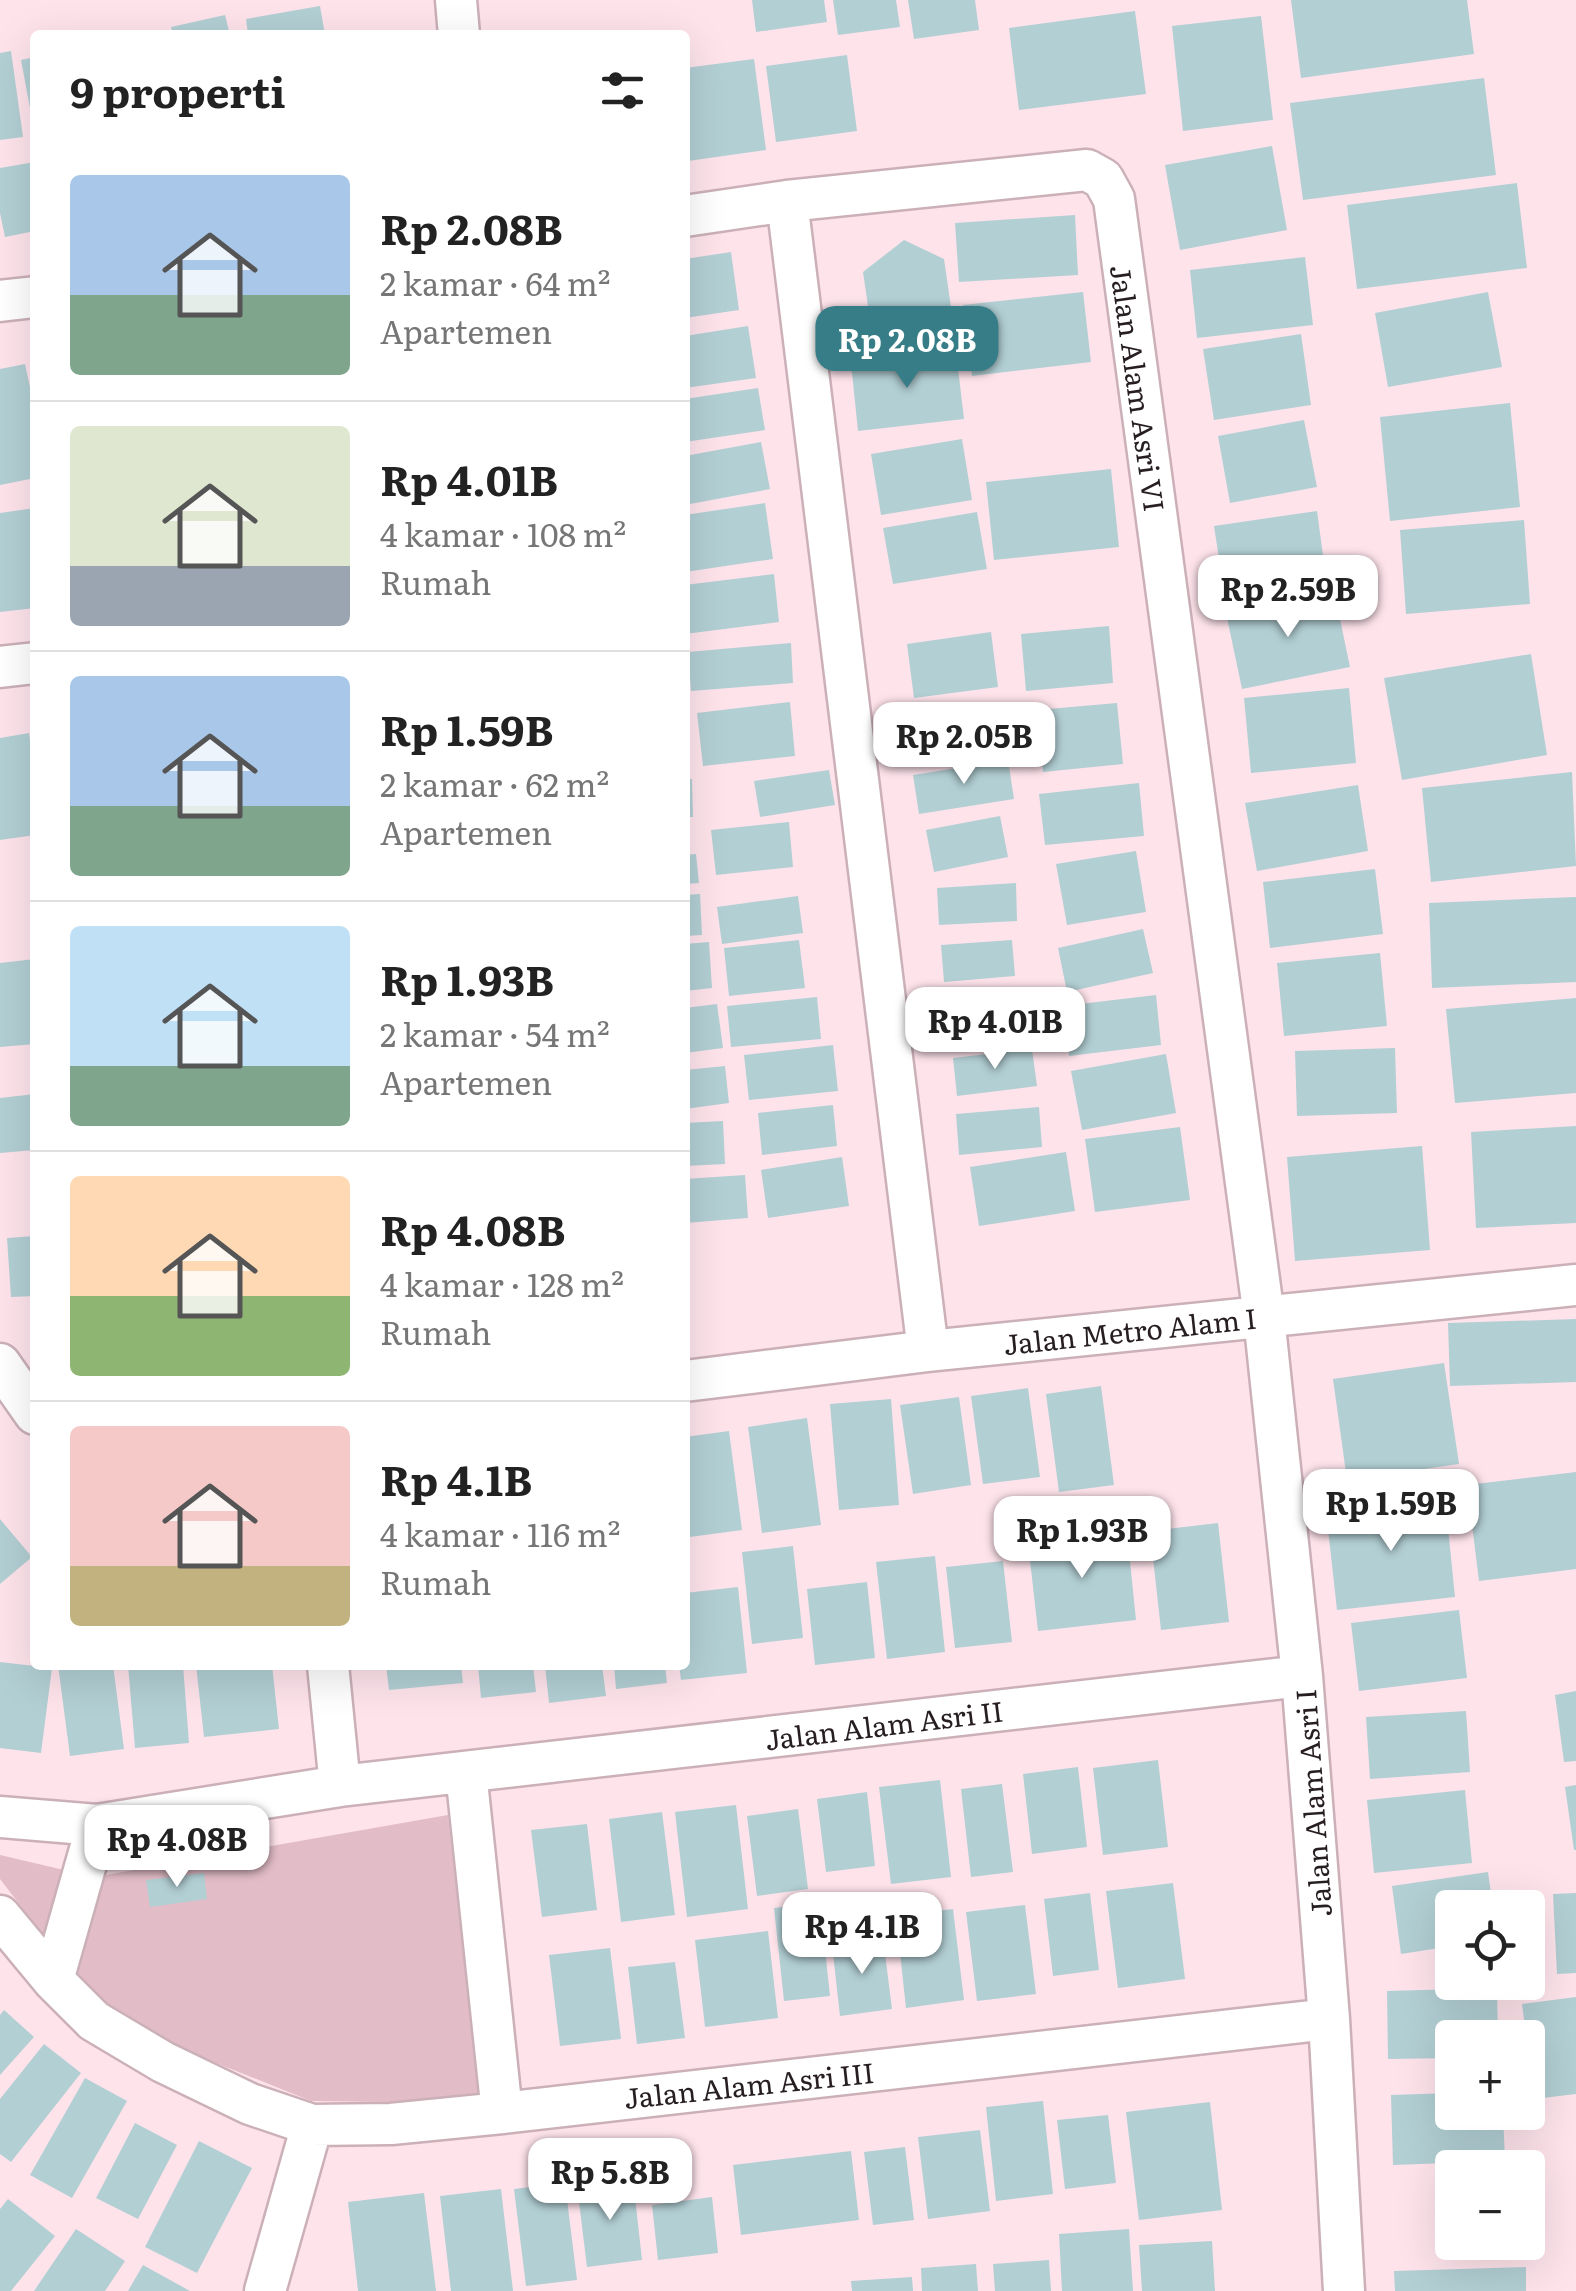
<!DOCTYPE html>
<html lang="id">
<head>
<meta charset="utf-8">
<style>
  body { margin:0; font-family:Literata,serif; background:#f2f2f2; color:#222; height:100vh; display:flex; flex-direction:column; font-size:38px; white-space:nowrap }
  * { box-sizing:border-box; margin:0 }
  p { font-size:32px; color:#767676 }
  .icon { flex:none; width:55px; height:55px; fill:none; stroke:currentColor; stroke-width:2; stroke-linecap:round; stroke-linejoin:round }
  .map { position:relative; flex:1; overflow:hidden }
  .drawer { position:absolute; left:30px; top:30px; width:660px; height:1640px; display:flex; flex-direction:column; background:#fff; border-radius:10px; box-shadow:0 10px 40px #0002 }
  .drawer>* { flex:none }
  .controls { position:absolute; left:1435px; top:1890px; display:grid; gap:20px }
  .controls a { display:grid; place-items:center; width:110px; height:110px; border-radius:10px; background:#fff; box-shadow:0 10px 40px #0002; font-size:50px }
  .price { position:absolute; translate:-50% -85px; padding:0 22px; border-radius:20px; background:#fff; color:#222; font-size:32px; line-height:65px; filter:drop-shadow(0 2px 5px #0008) }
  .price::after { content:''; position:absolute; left:50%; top:60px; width:30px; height:22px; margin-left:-15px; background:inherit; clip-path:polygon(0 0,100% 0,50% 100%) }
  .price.active { background:#367d87; color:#fff }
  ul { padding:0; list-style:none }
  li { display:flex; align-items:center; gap:30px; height:250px; padding:0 40px }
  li+li { border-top:2px solid #e0e0e0 }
  li span { display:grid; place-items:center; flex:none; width:280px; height:200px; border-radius:10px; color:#555 }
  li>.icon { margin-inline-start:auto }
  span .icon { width:120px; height:120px; fill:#fffc; stroke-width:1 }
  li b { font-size:42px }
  h2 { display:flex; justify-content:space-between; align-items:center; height:120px; padding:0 40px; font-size:42px }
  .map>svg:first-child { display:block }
  .green { fill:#e2bcc7 }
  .building { fill:#b2cfd4 }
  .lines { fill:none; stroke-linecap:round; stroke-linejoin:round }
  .street-casing { stroke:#cbb0b8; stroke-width:45 }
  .street { stroke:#fff; stroke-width:40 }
  .labels { text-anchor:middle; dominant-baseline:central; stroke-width:8; stroke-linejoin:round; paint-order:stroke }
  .street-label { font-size:28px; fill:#271e21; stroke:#fff }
</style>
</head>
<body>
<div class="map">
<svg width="1576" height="2291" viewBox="0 0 1576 2291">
  <rect width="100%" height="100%" fill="#fee3eb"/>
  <path class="green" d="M448 1815 480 2103 311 2101 194 2054 94 2001 0 1879V1855L94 1877Z"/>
  <path class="building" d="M752 0H824L827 22 756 32Z
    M833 0H896L900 27 838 35Z
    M908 0H975L979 30 914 39Z
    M1291 0H1467L1474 54 1301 78Z
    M320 6 325 35H248L246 19Z
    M1135 11 1146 94 1019 110 1009 28Z
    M225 15 230 35H173L171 27Z
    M1261 16 1273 120 1183 131 1172 26Z
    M11 51 23 137 0 140V53Z
    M847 55 857 131 776 142 766 66Z
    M35 57V123L33 124 21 60Z
    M754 59 766 150 688 161 685 68Z
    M1484 78 1496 175 1303 200 1290 103Z
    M1272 146 1287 230 1180 250 1165 165Z
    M35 162V231L5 237 0 213V168Z
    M1517 183 1527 268 1357 289 1347 205Z
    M1075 215 1078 275 959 282 955 223Z
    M904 240 944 259 951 307 870 320 863 272Z
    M731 252 739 310 685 318V259Z
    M1305 257 1313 325 1197 338 1190 270Z
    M1083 292 1091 362 972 376 963 305Z
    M1488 292 1502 367 1388 387 1375 313Z
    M748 326 756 378 685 388V336Z
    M1301 334 1311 405 1214 420 1203 349Z
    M956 351 964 419 858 431 851 363Z
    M25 364 35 410V478L0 485V369Z
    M758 388 765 430 685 442V399Z
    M1510 403 1520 507 1390 521 1380 417Z
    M1304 420 1317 487 1230 503 1218 436Z
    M962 439 972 500 881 515 871 454Z
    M761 442 770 489 690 504 685 456Z
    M1111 469 1119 547 994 560 986 482Z
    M765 503 773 559 685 572V515Z
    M35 508V608L0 612V513Z
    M1317 511 1325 570 1223 585 1214 526Z
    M977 512 987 569 893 584 883 528Z
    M1524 520 1530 604 1406 614 1400 530Z
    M774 574 779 622 685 634V585Z
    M1334 590 1350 667 1242 689 1226 613Z
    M1109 626 1113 683 1026 691 1021 634Z
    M991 632 998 687 914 698 907 644Z
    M791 643 793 683 691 691 688 652Z
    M1531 654 1547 755 1402 780 1384 678Z
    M1349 688 1356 763 1251 773 1244 698Z
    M790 702 795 756 703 766 697 713Z
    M1001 702 1004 747 924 754 920 709Z
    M1117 703 1123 764 1043 772 1037 710Z
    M29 733 35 773V835L0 840V738Z
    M1008 760 1014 799 919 814 913 775Z
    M829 770 835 805 760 817 754 781Z
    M1572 772 1576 866 1431 882 1422 788Z
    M685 779H692L693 817H685Z
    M1139 783 1144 836 1045 845 1039 794Z
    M1358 785 1368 851 1257 871 1245 803Z
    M1000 816 1008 857 934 872 926 830Z
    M789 822 793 867 716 875 711 830Z
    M1136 851 1146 912 1067 925 1056 864Z
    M696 854 699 883 685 884V855Z
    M1375 869 1383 934 1270 948 1263 882Z
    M1016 883 1017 921 939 925 937 888Z
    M700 894 702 935 685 936V895Z
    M798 896 803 933 722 944 717 907Z
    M1576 897V982L1432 988 1429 903Z
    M1143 929 1153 973 1067 992 1058 948Z
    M799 940 805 988 729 996 724 948Z
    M1012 940 1015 976 944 982 941 945Z
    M709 942 712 988 685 991V944Z
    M1380 953 1387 1026 1284 1036 1277 963Z
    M35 959V1044L0 1047V963Z
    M1029 990 1031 1028 955 1032 953 993Z
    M1156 995 1161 1045 1069 1056 1063 1006Z
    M817 997 821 1039 731 1047 727 1006Z
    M1576 998V1093L1455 1103 1446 1009Z
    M717 1004 723 1048 685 1053V1008Z
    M833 1045 838 1091 749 1100 744 1055Z
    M1395 1048 1397 1113 1297 1116 1295 1051Z
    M1032 1049 1037 1086 957 1096 953 1058Z
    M1166 1054 1176 1113 1082 1130 1071 1071Z
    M725 1066 729 1103 685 1109V1070Z
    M35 1094V1150L0 1153V1098Z
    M833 1105 837 1146 762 1155 758 1113Z
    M1039 1107 1042 1147 959 1155 956 1114Z
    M723 1121 725 1164 685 1166V1123Z
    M1576 1126V1223L1476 1228 1471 1132Z
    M1180 1127 1190 1200 1095 1212 1085 1139Z
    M1422 1146 1430 1250 1295 1261 1287 1157Z
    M1066 1152 1075 1211 979 1226 970 1167Z
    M842 1157 849 1206 768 1218 761 1170Z
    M745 1175 748 1218 685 1223V1179Z
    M35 1236V1296L11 1297 7 1238Z
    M1576 1319V1382L1450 1386 1448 1323Z
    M1444 1363 1459 1464 1347 1480 1333 1379Z
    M1101 1386 1114 1485 1059 1492 1046 1394Z
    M1028 1388 1040 1477 983 1484 971 1396Z
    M959 1397 971 1485 913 1494 900 1405Z
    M891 1399 899 1505 839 1510 830 1404Z
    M807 1418 821 1525 762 1533 748 1427Z
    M729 1431 742 1530 690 1537 685 1498V1437Z
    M1576 1472V1569L1479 1581 1467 1485Z
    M1445 1498 1455 1597 1337 1610 1326 1511Z
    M0 1519 32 1557 0 1584Z
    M1218 1523 1229 1622 1161 1630 1150 1531Z
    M1127 1532 1136 1620 1038 1631 1028 1543Z
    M793 1546 803 1638 752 1644 742 1552Z
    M935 1556 945 1652 887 1659 876 1562Z
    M1003 1561 1012 1642 955 1648 946 1567Z
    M867 1582 875 1658 815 1665 807 1589Z
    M738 1587 747 1673 681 1680 679 1665H685V1593Z
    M1459 1610 1467 1678 1359 1691 1351 1623Z
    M0 1662 52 1668 41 1753 0 1748Z
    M58 1665H113L124 1749 70 1756Z
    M128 1665H183L189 1743 135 1748Z
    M196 1665H272L279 1729 204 1737Z
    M386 1665H461L463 1683 389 1690Z
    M478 1665H533L536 1692 481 1698Z
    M545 1665H602L606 1696 549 1703Z
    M614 1665H665L667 1683 616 1689Z
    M1576 1691V1761L1564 1762 1555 1695Z
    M1466 1711 1470 1772 1370 1779 1366 1717Z
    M1158 1760 1168 1847 1103 1855 1093 1768Z
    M1078 1767 1087 1847 1032 1854 1023 1774Z
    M940 1780 951 1877 891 1884 879 1787Z
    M1002 1784 1013 1872 971 1877 961 1789Z
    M1576 1785V1850H1574L1565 1787Z
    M1465 1790 1472 1863 1374 1873 1367 1800Z
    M867 1792 875 1866 826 1872 817 1799Z
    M736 1805 748 1909 687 1917 675 1812Z
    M798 1809 808 1889 757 1896 747 1816Z
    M662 1812 675 1915 621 1922 609 1819Z
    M587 1824 597 1910 542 1917 531 1830Z
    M1488 1872 1493 1908H1452V1946L1401 1954 1392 1886Z
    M204 1873 207 1899 150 1907 146 1880Z
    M1173 1883 1185 1979 1118 1988 1106 1891Z
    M1090 1893 1099 1970 1053 1976 1044 1899Z
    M1576 1893V1973L1557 1974 1553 1894Z
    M820 1902 830 1996 784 2001 774 1908Z
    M1025 1905 1036 1994 977 2001 966 1912Z
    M953 1909 964 2000 906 2008 896 1916Z
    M768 1931 778 2018 705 2027 695 1940Z
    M883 1938 892 2009 840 2016 832 1945Z
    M610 1948 621 2039 560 2046 549 1955Z
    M675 1962 685 2038 637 2044 628 1967Z
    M1497 1988 1498 2038H1452V2058L1388 2059 1387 1991Z
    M1576 1997V2094L1534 2099 1522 2004Z
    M4 2010 34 2037 0 2075V2015Z
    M44 2044 81 2073 11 2162 0 2154V2099Z
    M85 2078 127 2101 72 2198 30 2175Z
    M1452 2093V2112H1503L1505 2161 1393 2165 1391 2095Z
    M1043 2101 1053 2194 996 2201 986 2107Z
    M1210 2102 1222 2210 1139 2220 1126 2112Z
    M1108 2115 1116 2183 1065 2189 1057 2120Z
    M135 2123 177 2145 138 2219 96 2198Z
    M980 2130 990 2211 928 2219 918 2137Z
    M199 2141 252 2168 197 2273 145 2247Z
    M905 2147 914 2220 873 2225 864 2152Z
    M851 2151 859 2220 741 2235 733 2165Z
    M633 2179 642 2260 587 2267 577 2186Z
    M565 2183 577 2280 526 2286 514 2189Z
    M501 2189 513 2291H451L440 2196Z
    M424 2193 436 2291H358L348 2202Z
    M712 2197 718 2253 658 2260 652 2205Z
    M8 2199 55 2236 11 2291H0V2209Z
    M76 2229 125 2261 105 2291H34Z
    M1129 2229 1133 2291H1062L1059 2234Z
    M1212 2241 1215 2291H1142L1139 2245Z
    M1049 2260 1051 2291H995L993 2264Z
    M976 2264 978 2291H922L921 2268Z
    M143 2265 190 2291H128Z
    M1526 2267V2291H1395L1394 2271Z
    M912 2277 913 2291H852L851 2281Z"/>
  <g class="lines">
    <defs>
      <path id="street" d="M456 0 459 35
        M787 201 928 1351
        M685 216 787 201 1087 170 1103 179 1114 199 1264 1317 1302 1676 1329 2019 1344 2291
        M0 301 35 297
        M0 667 35 663
        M0 1364 35 1414
        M685 1381 928 1351 1576 1285
        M328 1665 340 1786
        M466 1772 502 2113
        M0 1817 97 1825 340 1786 1302 1676
        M0 1916 53 1980 94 2021 163 2062 250 2104 312 2125 391 2124 502 2113 1329 2019
        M53 1980 97 1825
        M265 2291 312 2125"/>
    </defs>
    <use href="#street" class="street-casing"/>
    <use href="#street" class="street"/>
  </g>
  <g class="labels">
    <g class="street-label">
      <text transform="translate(1139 388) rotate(82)">Jalan Alam Asri VI</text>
      <text transform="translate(1130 1330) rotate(-6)">Jalan Metro Alam I</text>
      <text transform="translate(884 1724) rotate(-7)">Jalan Alam Asri II</text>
      <text transform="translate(1312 1803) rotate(-94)">Jalan Alam Asri I</text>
      <text transform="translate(749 2084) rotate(-6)">Jalan Alam Asri III</text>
    </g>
  </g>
</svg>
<div class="controls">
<a><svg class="icon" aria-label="locate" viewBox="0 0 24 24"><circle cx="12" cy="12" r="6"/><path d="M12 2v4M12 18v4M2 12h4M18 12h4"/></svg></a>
<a>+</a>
<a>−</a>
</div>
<b class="price active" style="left:907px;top:391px">Rp 2.08B</b>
<b class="price" style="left:1288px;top:640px">Rp 2.59B</b>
<b class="price" style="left:964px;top:787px">Rp 2.05B</b>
<b class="price" style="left:995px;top:1072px">Rp 4.01B</b>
<b class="price" style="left:1391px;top:1554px">Rp 1.59B</b>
<b class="price" style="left:1082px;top:1581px">Rp 1.93B</b>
<b class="price" style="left:177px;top:1890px">Rp 4.08B</b>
<b class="price" style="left:862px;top:1977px">Rp 4.1B</b>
<b class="price" style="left:610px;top:2223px">Rp 5.8B</b>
<section class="drawer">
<h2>9 properti<svg class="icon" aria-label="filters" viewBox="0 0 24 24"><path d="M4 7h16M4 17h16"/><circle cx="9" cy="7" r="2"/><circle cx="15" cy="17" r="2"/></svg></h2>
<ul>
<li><span style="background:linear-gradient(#a9c7e8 60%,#7fa58c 0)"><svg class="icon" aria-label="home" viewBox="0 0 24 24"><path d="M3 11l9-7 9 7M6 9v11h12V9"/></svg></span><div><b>Rp 2.08B</b><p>2 kamar · 64 m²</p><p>Apartemen</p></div></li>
<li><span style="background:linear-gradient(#dfe7d0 70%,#9aa5b1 0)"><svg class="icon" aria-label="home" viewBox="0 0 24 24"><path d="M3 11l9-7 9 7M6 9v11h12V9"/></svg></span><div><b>Rp 4.01B</b><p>4 kamar · 108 m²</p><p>Rumah</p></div></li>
<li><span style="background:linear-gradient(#a9c7e8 65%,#7fa58c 0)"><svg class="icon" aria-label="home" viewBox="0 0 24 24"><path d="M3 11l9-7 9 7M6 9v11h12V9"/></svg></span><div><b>Rp 1.59B</b><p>2 kamar · 62 m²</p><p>Apartemen</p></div></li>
<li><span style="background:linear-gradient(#bfe0f5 70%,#7fa58c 0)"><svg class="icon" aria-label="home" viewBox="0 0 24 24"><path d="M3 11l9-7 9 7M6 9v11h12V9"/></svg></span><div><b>Rp 1.93B</b><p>2 kamar · 54 m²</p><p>Apartemen</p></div></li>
<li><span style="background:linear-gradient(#ffd9b3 60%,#8fb573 0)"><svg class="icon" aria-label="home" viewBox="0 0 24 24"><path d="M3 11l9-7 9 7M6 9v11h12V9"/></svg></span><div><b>Rp 4.08B</b><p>4 kamar · 128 m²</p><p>Rumah</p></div></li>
<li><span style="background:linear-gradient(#f6c9c9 70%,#c2b280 0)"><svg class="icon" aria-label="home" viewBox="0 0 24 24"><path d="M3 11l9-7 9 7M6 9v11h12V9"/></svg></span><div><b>Rp 4.1B</b><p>4 kamar · 116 m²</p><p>Rumah</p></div></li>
</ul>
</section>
</div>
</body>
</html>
